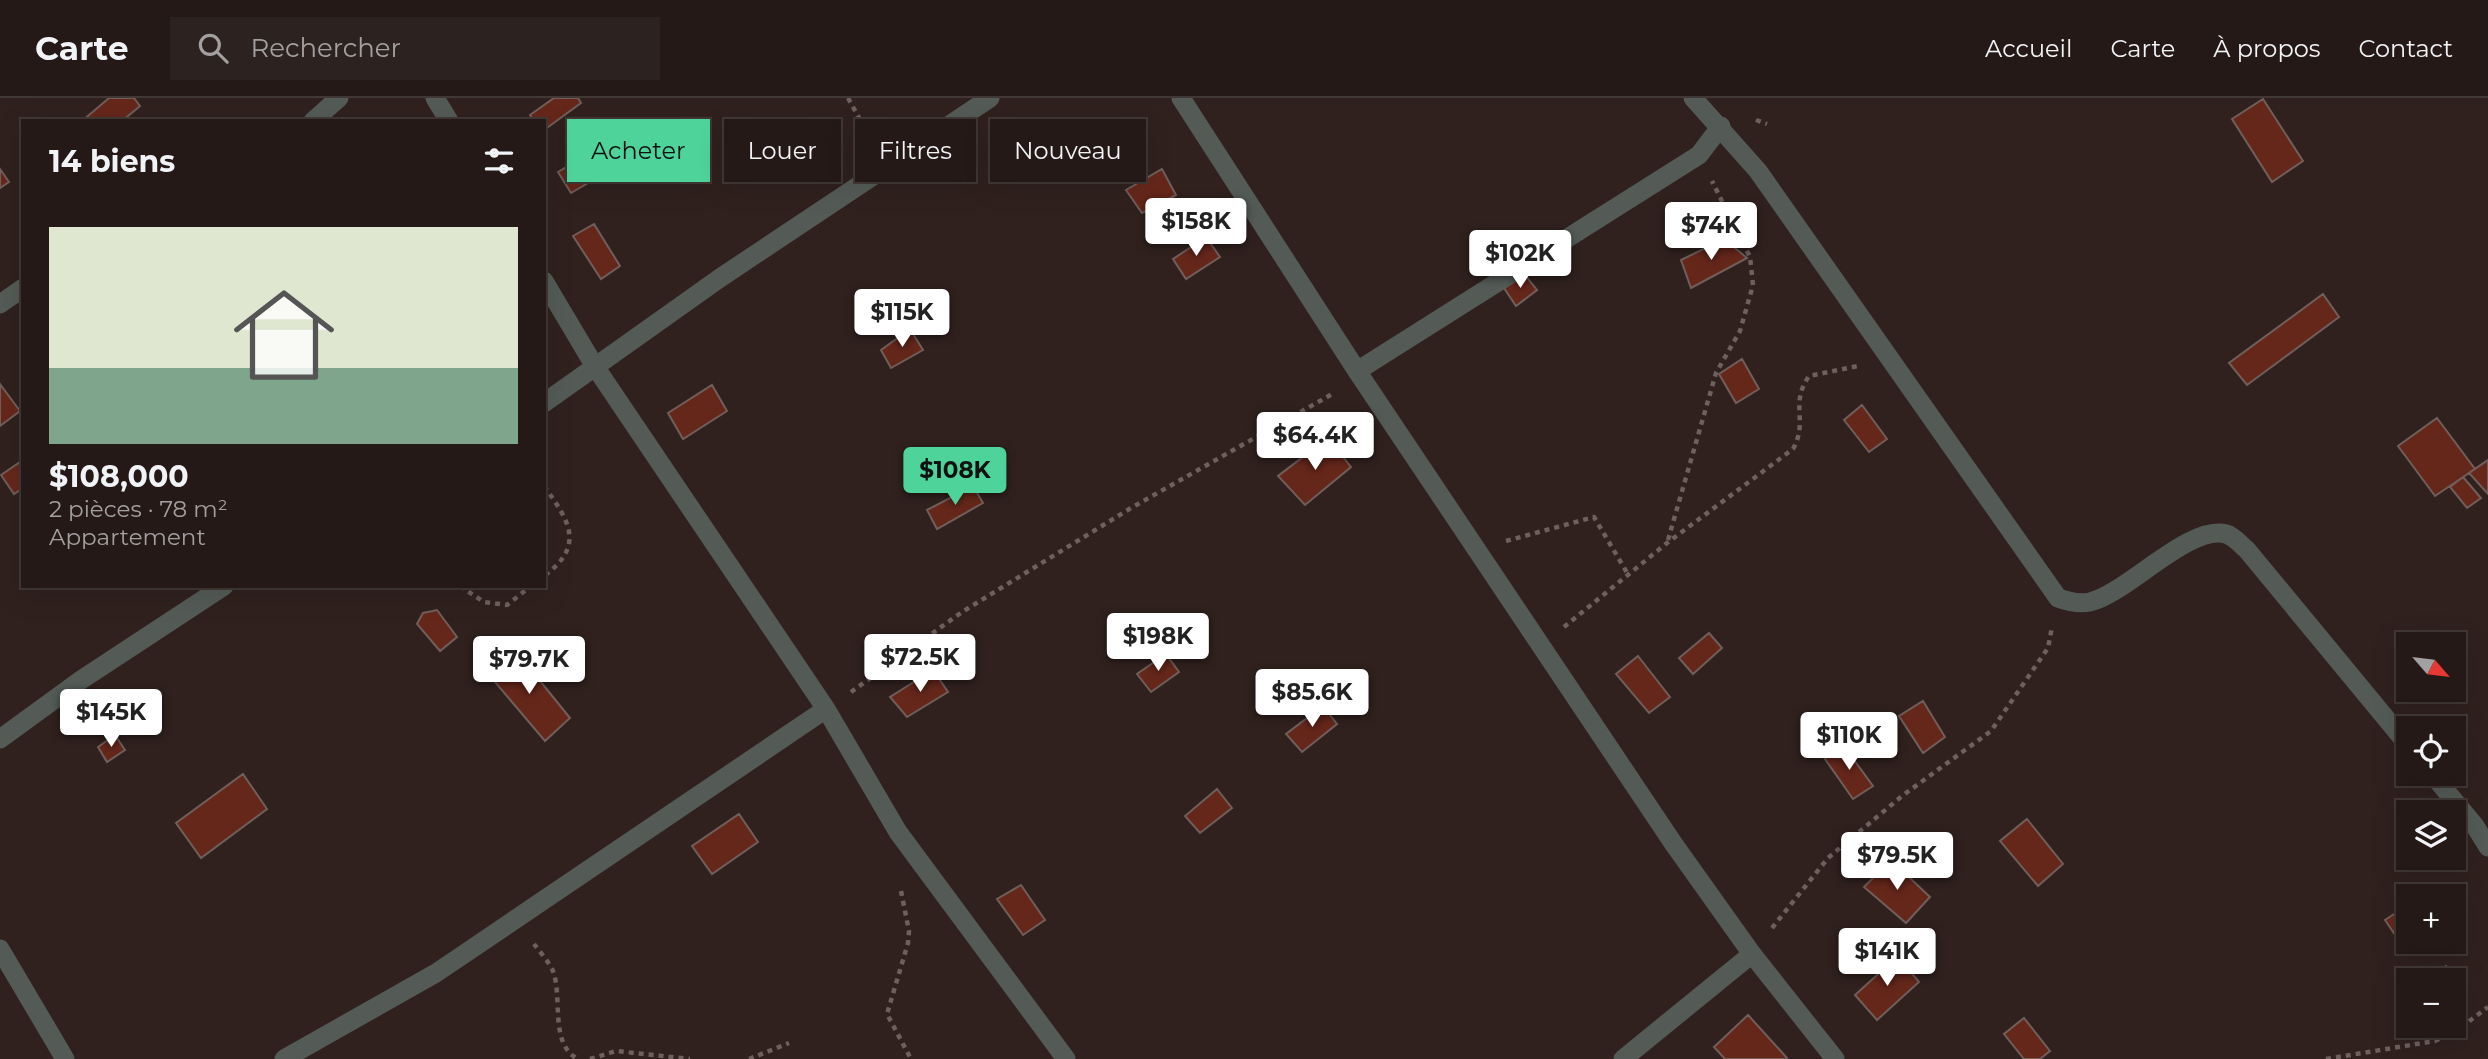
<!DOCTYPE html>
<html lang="fr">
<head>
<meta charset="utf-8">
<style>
  body { margin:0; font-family:Montserrat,sans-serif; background:#2c221f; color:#f1f3f6; height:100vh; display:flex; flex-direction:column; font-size:26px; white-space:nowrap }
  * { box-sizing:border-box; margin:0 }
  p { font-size:23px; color:#a3a0a1 }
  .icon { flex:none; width:38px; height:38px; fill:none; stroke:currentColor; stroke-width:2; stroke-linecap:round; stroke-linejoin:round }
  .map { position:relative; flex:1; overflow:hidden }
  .side { position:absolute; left:21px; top:21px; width:525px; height:469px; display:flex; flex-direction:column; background:#241916; border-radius:0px; box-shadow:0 7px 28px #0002,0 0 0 2px #413835 }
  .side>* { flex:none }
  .hud { position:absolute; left:567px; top:21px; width:665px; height:63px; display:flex; gap:14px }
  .needle { width:46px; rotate:118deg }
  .tools { position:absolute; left:2396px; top:534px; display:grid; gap:14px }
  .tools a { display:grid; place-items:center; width:70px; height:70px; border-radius:0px; background:#241916; box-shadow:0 7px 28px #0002,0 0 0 2px #413835; font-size:35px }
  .price { position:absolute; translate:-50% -60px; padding:0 16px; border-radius:7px; background:#fff; color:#222; font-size:23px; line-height:46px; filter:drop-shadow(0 2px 4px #0008) }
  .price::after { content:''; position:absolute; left:50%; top:42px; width:21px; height:16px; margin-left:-10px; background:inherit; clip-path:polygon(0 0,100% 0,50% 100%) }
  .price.active { background:#4ed39a; color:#111 }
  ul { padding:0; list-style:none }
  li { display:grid; align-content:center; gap:14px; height:371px; padding:0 28px }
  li+li { border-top:2px solid #413835 }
  li span { display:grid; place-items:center; height:217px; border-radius:0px; color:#555 }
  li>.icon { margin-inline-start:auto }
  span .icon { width:126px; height:126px; fill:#fffc; stroke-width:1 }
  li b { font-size:30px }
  h2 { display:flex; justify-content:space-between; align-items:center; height:84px; padding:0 28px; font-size:30px }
  .tag { padding:0 24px; border-radius:0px; background:#241916; box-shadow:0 7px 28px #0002,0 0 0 2px #413835; font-size:24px; line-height:63px }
  .tag.active { background:#4ed39a; color:#111 }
  header { display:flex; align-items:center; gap:42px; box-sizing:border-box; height:98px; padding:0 35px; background:#241916; border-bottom:2px solid #413835 }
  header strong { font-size:33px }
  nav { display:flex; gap:38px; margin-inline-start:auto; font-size:24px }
  .search { width:490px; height:63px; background:#2c221f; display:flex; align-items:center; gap:18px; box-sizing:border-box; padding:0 24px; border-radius:0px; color:#a3a0a1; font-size:26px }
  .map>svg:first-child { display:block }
  .building { fill:#66271b; stroke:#705e5b; stroke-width:2 }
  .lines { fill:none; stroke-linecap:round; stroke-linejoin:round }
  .path { stroke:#6e605d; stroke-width:4.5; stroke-dasharray:5 5; stroke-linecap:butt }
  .minor { stroke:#545b57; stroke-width:19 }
</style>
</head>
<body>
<header>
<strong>Carte</strong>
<div class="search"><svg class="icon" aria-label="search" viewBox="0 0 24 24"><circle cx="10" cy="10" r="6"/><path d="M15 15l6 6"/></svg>Rechercher</div>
<nav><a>Accueil</a><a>Carte</a><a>À propos</a><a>Contact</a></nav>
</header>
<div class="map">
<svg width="2488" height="961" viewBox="0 0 2488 961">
  <rect width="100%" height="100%" fill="#30211e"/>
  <path class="building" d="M109 0H134L140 8 122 23H82Z
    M554 0H578L581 5 544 32V23H534L530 17Z
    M2263 1 2303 63 2272 84 2232 21Z
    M632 33 650 67 638 74 618 42Z
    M600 49 612 71 571 95 558 74Z
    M0 71 9 84 0 90Z
    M1162 71 1176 97 1142 115 1126 92Z
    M594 126 620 168 601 181 573 138Z
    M1206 139 1220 159 1186 181 1173 161Z
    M1724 141 1747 160 1691 190 1681 162Z
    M1525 177 1537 192 1516 208 1504 190Z
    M2323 196 2339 219 2247 287 2229 265Z
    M910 231 923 252 891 270 881 252Z
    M1742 261 1759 291 1736 305 1719 276Z
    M0 286 20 313 0 328Z
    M712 287 727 313 683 341 668 315Z
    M1862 307 1887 341 1869 354 1844 322Z
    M2437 320 2475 371 2435 398 2398 348Z
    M1328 340 1351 369 1305 407 1278 378Z
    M23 362V390L14 396 1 377Z
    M2488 362V396L2469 375Z
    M2463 379 2481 400 2467 410 2450 389Z
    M973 388 983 405 937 431 927 412Z
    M437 512 457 539 440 553 417 526 423 515Z
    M1709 535 1722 550 1693 576 1679 560Z
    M1166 556 1179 574 1151 594 1137 576Z
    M519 557 570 620 545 643 489 577 497 564Z
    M1638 558 1670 599 1649 615 1616 576Z
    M933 572 948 594 907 619 890 599Z
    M1923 603 1945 639 1923 655 1899 618Z
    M1323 608 1337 626 1302 654 1286 636Z
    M115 637 125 652 107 664 98 649Z
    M1846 651 1873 688 1853 701 1825 661 1833 652Z
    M243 676 267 711 201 760 176 725Z
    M1217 691 1232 710 1200 735 1185 718Z
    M739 716 758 744 712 776 692 748Z
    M2027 721 2063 766 2038 788 2000 743Z
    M1891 762 1930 799 1906 825 1864 789Z
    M1021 787 1045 822 1023 837 997 801Z
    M2408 807V838L2400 844 2385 822Z
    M1898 858 1919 884 1877 922 1855 897Z
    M2446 868 2453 882H2429L2427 878Z
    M2454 882 2467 906 2454 913Z
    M1748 917 1787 960 1786 961H1725L1714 949Z
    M2024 920 2050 953 2040 961H2024L2004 936Z"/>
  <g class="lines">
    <path class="path" d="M848 0 872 43
      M1756 22 1767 26
      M544 388C569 423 586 447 544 478
      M1668 442 1716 275 1740 233 1753 187 1750 159 1712 83
      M1506 443 1594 419 1629 478
      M460 488 484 504 507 507 531 488
      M1564 529 1667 445 1793 351C1809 322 1789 307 1809 278L1858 268
      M851 594 962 514 1131 410 1334 295
      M901 793 909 833 908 845 887 916 911 961
      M1772 830 1828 760 1902 698 1991 633 2048 550 2052 529
      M534 846C540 854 549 864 553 873 563 900 549 946 578 961
      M590 961 616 953 690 961
      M749 961 789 945
      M2326 961 2435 943 2459 931 2488 909"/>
    <path class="minor" d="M435 0 449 23
      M1181 0 1357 273 1673 745 1752 856 1835 961
      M1693 0 1758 73 2058 500C2069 504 2079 506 2090 504 2126 496 2189 426 2226 436 2234 438 2241 447 2247 452L2408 647
      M313 23 339 0
      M544 183 594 267 826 611 898 734 1066 961
      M0 206 23 190
      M1357 273 1699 57 1721 28
      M544 305 720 180 990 0
      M0 641 81 582 224 488
      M2432 676 2475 728 2488 749
      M0 851 65 961
      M284 961 436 875 826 611
      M1623 961 1752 856"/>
  </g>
</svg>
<div class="tools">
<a><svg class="needle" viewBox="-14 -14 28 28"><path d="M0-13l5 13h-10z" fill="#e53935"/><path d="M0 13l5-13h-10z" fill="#a3a0a1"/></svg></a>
<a><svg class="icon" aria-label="locate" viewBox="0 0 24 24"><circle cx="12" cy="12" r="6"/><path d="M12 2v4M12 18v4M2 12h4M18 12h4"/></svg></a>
<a><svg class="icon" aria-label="layers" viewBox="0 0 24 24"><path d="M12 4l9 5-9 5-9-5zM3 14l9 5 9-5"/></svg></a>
<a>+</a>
<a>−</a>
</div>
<b class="price" style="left:1196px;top:160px">$158K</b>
<b class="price" style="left:1711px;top:164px">$74K</b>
<b class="price" style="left:1520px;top:192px">$102K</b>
<b class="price" style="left:902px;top:251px">$115K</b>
<b class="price" style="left:1315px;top:374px">$64.4K</b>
<b class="price active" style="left:955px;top:409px">$108K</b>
<b class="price" style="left:1158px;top:575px">$198K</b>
<b class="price" style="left:920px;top:596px">$72.5K</b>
<b class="price" style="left:529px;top:598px">$79.7K</b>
<b class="price" style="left:1312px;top:631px">$85.6K</b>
<b class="price" style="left:111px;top:651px">$145K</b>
<b class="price" style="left:1849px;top:674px">$110K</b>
<b class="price" style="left:1897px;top:794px">$79.5K</b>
<b class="price" style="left:1887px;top:890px">$141K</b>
<div class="hud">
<a class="tag active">Acheter</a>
<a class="tag">Louer</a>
<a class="tag">Filtres</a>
<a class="tag">Nouveau</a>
</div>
<section class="side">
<h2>14 biens<svg class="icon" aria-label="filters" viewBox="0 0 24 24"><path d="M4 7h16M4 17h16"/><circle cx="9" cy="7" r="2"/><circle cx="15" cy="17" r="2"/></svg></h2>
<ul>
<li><span style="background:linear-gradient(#dfe7d0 65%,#7fa58c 0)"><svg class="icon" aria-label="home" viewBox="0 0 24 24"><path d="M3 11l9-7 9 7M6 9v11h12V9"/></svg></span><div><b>$108,000</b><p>2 pièces · 78 m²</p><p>Appartement</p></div></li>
</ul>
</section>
</div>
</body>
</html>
